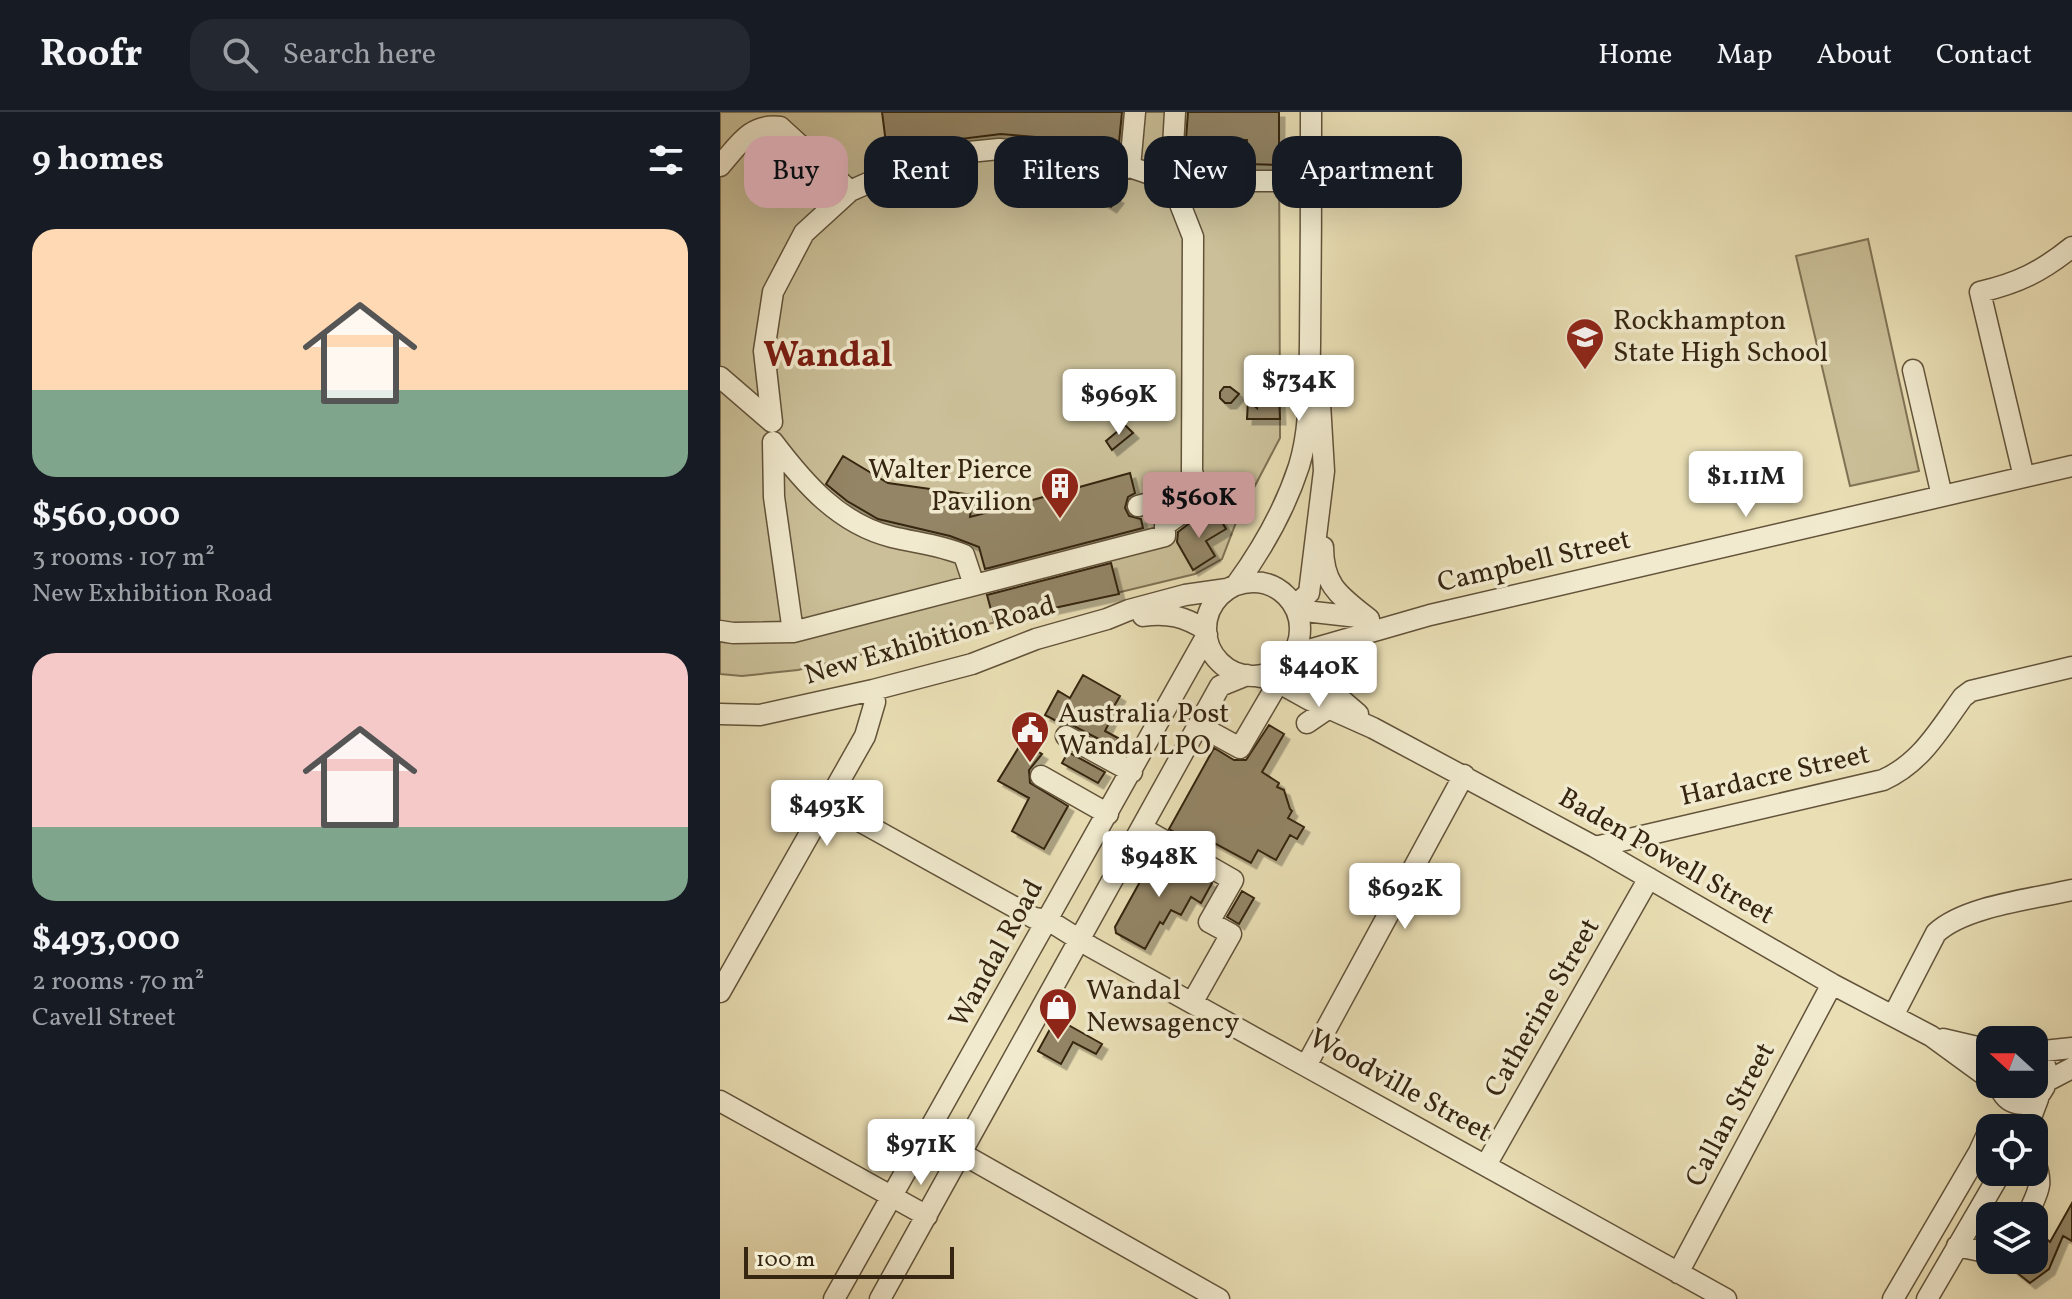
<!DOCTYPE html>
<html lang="en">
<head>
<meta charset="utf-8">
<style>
  body { margin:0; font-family:Vollkorn,serif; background:#242831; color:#f1f3f6; height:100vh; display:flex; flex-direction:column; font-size:30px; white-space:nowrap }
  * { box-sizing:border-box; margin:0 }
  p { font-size:26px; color:#9ea1a6 }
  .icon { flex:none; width:44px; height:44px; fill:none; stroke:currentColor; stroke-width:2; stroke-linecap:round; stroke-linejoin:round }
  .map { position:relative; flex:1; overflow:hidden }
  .drawer { display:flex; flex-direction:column; background:#171b24; width:720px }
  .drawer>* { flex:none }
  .banner { position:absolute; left:24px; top:24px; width:760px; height:72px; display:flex; gap:16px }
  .needle { width:52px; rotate:291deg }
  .controls { position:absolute; left:1256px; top:914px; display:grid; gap:16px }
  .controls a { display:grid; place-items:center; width:72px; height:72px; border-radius:16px; background:#171b24; box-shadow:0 8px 32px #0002; font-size:40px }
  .scale { position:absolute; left:24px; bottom:20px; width:210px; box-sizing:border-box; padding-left:8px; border:4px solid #352511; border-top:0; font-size:22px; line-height:28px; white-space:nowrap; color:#352511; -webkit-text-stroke:6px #f1eace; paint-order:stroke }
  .price { position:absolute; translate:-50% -68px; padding:0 18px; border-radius:8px; background:#fff; color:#222; font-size:26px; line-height:52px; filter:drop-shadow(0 2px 4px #0008) }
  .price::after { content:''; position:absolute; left:50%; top:48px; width:24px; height:18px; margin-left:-12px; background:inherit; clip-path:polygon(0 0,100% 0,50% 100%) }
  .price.active { background:#c59692; color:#111 }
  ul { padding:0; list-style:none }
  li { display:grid; align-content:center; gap:16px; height:424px; padding:0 32px }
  li span { display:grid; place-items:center; height:248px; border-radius:24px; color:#555 }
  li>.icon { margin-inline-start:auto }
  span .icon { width:144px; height:144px; fill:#fffc; stroke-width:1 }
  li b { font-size:34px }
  h2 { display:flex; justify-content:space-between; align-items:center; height:96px; padding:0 32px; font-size:34px }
  .pill { padding:0 28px; border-radius:24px; background:#171b24; box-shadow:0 8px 32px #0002; font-size:28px; line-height:72px }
  .pill.active { background:#c59692; color:#111 }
  header { display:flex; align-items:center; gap:48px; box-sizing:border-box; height:112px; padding:0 40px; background:#171b24; border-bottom:2px solid #363941 }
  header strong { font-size:38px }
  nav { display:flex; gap:44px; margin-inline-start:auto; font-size:28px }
  .search { width:560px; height:72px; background:#242831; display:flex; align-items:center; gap:20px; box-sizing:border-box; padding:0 28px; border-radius:24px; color:#9ea1a6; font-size:30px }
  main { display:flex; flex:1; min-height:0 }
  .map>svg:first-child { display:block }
  .green { fill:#cabf98; stroke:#807254; stroke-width:2 }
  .building { fill:#938566; stroke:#352511; stroke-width:2; filter:url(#shadow) }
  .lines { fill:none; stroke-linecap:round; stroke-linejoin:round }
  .minor-casing { stroke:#62533a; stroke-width:23 }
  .minor { stroke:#f1eace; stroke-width:20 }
  .labels { text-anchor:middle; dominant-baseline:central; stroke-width:7; stroke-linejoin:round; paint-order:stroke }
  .poi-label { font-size:28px; fill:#352511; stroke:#f1eace; text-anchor:start }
  .street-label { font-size:28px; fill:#352511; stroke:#f1eace }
  .district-label { font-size:36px; font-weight:bold; fill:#7a1f14; stroke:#f1eace }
</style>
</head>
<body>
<header>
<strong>Roofr</strong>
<div class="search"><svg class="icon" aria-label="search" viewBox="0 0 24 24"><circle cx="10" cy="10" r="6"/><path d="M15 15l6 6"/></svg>Search here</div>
<nav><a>Home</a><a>Map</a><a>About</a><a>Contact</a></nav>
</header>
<main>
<section class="drawer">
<h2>9 homes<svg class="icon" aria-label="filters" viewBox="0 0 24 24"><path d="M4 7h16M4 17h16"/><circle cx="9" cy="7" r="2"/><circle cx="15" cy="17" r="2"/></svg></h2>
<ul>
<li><span style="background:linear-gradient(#ffd9b3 65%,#7fa58c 0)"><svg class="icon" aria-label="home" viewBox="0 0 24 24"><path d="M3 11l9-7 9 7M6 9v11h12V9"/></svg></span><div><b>$560,000</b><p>3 rooms · 107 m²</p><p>New Exhibition Road</p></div></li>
<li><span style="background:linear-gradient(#f6c9c9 70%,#7fa58c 0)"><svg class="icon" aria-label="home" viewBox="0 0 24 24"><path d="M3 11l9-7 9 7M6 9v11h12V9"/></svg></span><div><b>$493,000</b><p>2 rooms · 70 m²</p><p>Cavell Street</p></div></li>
</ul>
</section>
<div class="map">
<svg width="1352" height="1187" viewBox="0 0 1352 1187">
  <defs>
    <filter id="shadow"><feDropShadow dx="5.5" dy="5.5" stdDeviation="0" flood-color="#0004"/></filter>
  </defs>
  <rect width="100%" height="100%" fill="#e9deb4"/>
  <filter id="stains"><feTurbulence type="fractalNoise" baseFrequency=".0025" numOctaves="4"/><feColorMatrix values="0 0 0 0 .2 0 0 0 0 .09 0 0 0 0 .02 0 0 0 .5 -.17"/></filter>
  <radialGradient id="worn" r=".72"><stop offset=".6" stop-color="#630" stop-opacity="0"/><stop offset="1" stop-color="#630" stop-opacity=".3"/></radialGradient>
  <path class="green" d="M0 0H559L560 326 517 408 502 447 475 462 78 558 22 564 0 562Z
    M1148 127 1199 359 1130 374 1076 144Z"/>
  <path class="building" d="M162 0H402L398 40 328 26 281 22 208 31 167 39Z
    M468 0H559V53L527 52V28L466 27Z
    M342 64 355 66 390 78 389 81 398 86 391 95 371 82 340 74Z
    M546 261H558L560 307H527L528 289 537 296 535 266H546Z
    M504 275H510L519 282 511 291H505L500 286V280Z
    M405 313 413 321 392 338 386 329Z
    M123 344 168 371 253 383 250 405 277 398 276 391 294 387 298 392 410 361 415 381 408 385 405 396 409 404 421 407 423 416 265 457 259 435 230 424 158 407 127 389 106 372Z
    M490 405 501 408 506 417 486 429 495 444 473 458 457 430 458 420 475 407 478 412Z
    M391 451 399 482 274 509 267 483Z
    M363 563 400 584 390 601 393 603 385 619 398 626 394 635 352 613 342 612 325 603 338 579 350 586Z
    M549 613 564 622 542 660 559 671 557 675 564 678 570 697 572 699 568 706 584 715 577 727 570 723 556 748 538 738 531 751 487 727 482 736 449 717 494 636 514 648H526Z
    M302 630 322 642 309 658 310 671 348 694 324 737 292 719 309 686 278 669Z
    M348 640 385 660 378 671 342 651Z
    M437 739 492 771 481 791 471 785 461 803 451 798 443 812 440 810 425 837 396 821 395 815Z
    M522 779 534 786 519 812 507 805Z
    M336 906 382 932 376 942 353 930 341 952 318 939Z
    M1352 1091V1129L1343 1124 1329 1157 1310 1171 1281 1148H1314V1116L1330 1130Z"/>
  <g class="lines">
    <defs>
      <path id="minor" d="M415 0 410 55 451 69 455 0
        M0 54C18 34 30 11 60 15L130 79
        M1193 258 1222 384
        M0 265 52 310 44 239 53 180 84 121 130 79 209 44 279 37 346 43 400 58 410 55
        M53 330C84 371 119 412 172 425 197 431 221 433 244 443L254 473
        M53 330 54 385 73 520
        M1304 365 1260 180C1298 171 1321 160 1352 135
        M480 388 472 359 473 125 451 69H591
        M418 394 441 388 461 402
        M603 435C603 474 620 484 649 507
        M486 517a47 47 0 1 1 94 0a47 47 0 1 1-94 0Z
        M516 473C543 436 565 397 579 354 591 315 589 273 590 233 591 155 591 78 591 0
        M574 494 589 481 604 359 600 291
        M576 498 647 506
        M423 504C448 500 465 505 486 518
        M0 519 13 521 73 520 445 424V413L480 388 503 395
        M571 543 710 503 1352 354
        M568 548 602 571 638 602
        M535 564 552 567 588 587 653 616 875 735 1112 872 1211 924 1270 967
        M0 602 40 603 153 578 252 552 316 527 387 507 409 498 465 483 507 477
        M587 611 609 596
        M478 613 520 636 558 571
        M346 624 412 660
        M321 664 388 702
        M107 691 314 806 328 808 371 835 1006 1187
        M422 716 513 768 489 810 511 822 472 891
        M875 735 1163 668C1201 651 1219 618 1243 585L1251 579 1352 555
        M0 880 145 624 155 590 153 578
        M1173 904 1216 821C1245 794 1313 787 1352 778
        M1223 927 1270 938
        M1314 940 1352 936
        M586 954 744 663
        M1329 968 1352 956
        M1278 972C1296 1020 1352 968 1314 941
        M0 989 207 1104
        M1307 1016 1318 987
        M207 1022 499 1187
        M766 1053 929 766
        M1307 1104C1319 1077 1324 1074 1314 1046
        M1237 1134 1270 1141
        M958 1161 1112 872
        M114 1187 487 523
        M160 1187 500 574 527 563
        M1173 1187 1259 1040 1270 1016
        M1207 1187 1281 1060"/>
    </defs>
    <use href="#minor" class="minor-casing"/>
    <use href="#minor" class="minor"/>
  </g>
  <defs>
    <symbol id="school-pin" viewBox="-11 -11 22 30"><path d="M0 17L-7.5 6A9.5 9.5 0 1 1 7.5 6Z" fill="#8f2418" stroke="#f1eace"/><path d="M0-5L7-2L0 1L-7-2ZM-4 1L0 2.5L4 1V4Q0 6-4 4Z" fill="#fff"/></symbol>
    <symbol id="building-pin" viewBox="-11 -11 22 30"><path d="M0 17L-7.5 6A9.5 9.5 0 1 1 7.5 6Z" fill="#8f2418" stroke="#f1eace"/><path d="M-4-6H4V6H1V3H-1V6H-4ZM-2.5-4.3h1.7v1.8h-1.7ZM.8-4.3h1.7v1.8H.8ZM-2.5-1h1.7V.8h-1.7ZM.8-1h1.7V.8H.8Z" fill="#fff"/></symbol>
    <symbol id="civic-pin" viewBox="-11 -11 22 30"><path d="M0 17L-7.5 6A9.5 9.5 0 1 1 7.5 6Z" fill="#8f2418" stroke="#f1eace"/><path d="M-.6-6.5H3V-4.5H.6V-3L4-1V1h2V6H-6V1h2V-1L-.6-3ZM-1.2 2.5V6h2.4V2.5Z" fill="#fff"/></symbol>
    <symbol id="shop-pin" viewBox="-11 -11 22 30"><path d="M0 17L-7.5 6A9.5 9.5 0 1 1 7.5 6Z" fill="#8f2418" stroke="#f1eace"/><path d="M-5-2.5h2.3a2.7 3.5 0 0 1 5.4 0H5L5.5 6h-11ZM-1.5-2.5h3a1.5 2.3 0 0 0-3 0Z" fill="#fff"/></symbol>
  </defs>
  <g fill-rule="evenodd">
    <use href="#school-pin" x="843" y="203" width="44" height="60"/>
    <use href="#building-pin" x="318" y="352" width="44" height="60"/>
    <use href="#civic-pin" x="288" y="596" width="44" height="60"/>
    <use href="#shop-pin" x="316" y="873" width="44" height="60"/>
  </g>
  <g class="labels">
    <g class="poi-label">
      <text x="893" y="209">Rockhampton<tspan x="893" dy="32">State High School</tspan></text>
      <text x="312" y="358" text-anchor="end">Walter Pierce<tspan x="312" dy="32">Pavilion</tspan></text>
      <text x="338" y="602">Australia Post<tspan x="338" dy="32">Wandal LPO</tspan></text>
      <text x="366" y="879">Wandal<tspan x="366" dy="32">Newsagency</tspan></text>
    </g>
    <g class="street-label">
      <text transform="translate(814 450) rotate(-13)">Campbell Street</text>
      <text transform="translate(210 529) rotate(-16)">New Exhibition Road</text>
      <text transform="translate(1055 664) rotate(-13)">Hardacre Street</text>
      <text transform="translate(946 745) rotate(30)">Baden Powell Street</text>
      <text transform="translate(277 842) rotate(-61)">Wandal Road</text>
      <text transform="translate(823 896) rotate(-60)">Catherine Street</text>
      <text transform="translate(680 974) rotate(29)">Woodville Street</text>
      <text transform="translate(1011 1003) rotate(-62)">Callan Street</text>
    </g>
    <g class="district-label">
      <text x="108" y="245">Wandal</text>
    </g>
  </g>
  <rect width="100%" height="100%" filter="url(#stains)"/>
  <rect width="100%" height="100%" fill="url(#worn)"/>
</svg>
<div class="controls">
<a><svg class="needle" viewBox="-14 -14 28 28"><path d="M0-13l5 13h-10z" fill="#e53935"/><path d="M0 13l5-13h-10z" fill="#9ea1a6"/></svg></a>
<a><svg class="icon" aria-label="locate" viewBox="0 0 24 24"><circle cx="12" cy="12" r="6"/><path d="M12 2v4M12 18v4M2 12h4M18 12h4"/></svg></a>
<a><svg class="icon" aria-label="layers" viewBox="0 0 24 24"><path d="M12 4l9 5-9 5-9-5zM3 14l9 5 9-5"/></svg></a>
</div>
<div class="scale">100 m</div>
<b class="price" style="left:579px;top:311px">$734K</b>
<b class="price" style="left:399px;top:325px">$969K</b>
<b class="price" style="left:1026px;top:407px">$1.11M</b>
<b class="price active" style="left:479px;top:428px">$560K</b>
<b class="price" style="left:599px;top:597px">$440K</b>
<b class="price" style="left:107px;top:736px">$493K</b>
<b class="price" style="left:439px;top:787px">$948K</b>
<b class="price" style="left:685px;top:819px">$692K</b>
<b class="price" style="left:201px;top:1075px">$971K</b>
<div class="banner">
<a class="pill active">Buy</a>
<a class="pill">Rent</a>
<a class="pill">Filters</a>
<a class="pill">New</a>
<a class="pill">Apartment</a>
</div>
</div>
</main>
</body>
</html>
